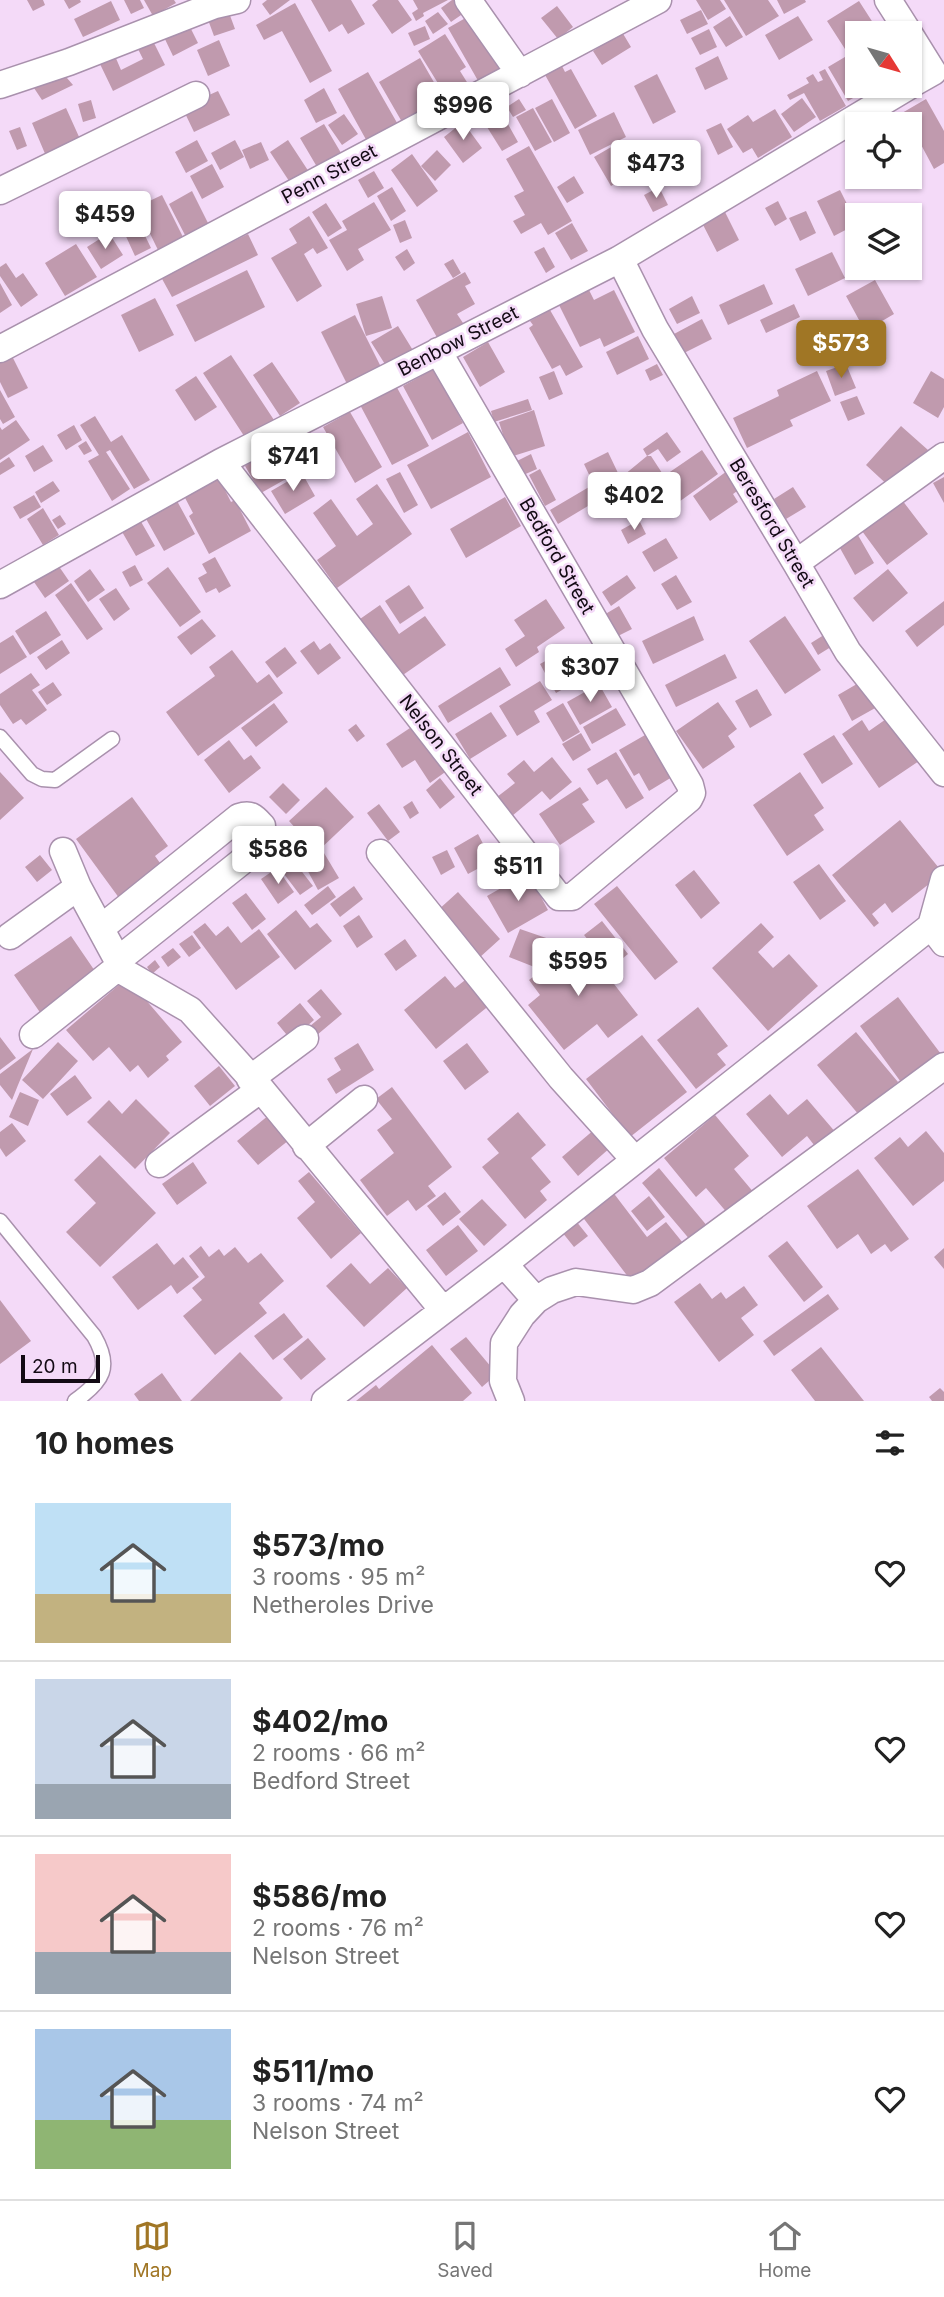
<!DOCTYPE html>
<html lang="en">
<head>
<meta charset="utf-8">
<style>
  body { margin:0; font-family:Inter,sans-serif; background:#f6f6f6; color:#222; height:100vh; display:flex; flex-direction:column; font-size:26px; white-space:nowrap }
  * { box-sizing:border-box; margin:0 }
  p { font-size:23px; color:#767676 }
  .icon { flex:none; width:38px; height:38px; fill:none; stroke:currentColor; stroke-width:2; stroke-linecap:round; stroke-linejoin:round }
  .map { position:relative; height:1401px; overflow:hidden }
  .panel { display:flex; flex-direction:column; background:#fff; flex:1 }
  .panel>* { flex:none }
  .needle { width:46px; rotate:127deg }
  .tools { position:absolute; left:845px; top:21px; display:grid; gap:14px }
  .tools a { display:grid; place-items:center; width:77px; height:77px; border-radius:0px; background:#fff; box-shadow:0 2px 5px #0004; font-size:35px }
  .scale { position:absolute; left:21px; bottom:18px; width:79px; box-sizing:border-box; padding-left:7px; border:4px solid #130a14; border-top:0; font-size:19px; line-height:24px; white-space:nowrap; color:#130a14; -webkit-text-stroke:5px #f4daf8; paint-order:stroke }
  .price { position:absolute; translate:-50% -60px; padding:0 16px; border-radius:7px; background:#fff; color:#222; font-size:23px; line-height:46px; filter:drop-shadow(0 2px 4px #0008) }
  .price::after { content:''; position:absolute; left:50%; top:42px; width:21px; height:16px; margin-left:-10px; background:inherit; clip-path:polygon(0 0,100% 0,50% 100%) }
  .price.current { background:#a07625; color:#fff }
  ul { padding:0; list-style:none }
  li { display:flex; align-items:center; gap:21px; height:175px; padding:0 35px }
  li+li { border-top:2px solid #e0e0e0 }
  li span { display:grid; place-items:center; flex:none; width:196px; height:140px; border-radius:0px; color:#555 }
  li>.icon { margin-inline-start:auto }
  span .icon { width:84px; height:84px; fill:#fffc; stroke-width:1 }
  li b { font-size:30px }
  h2 { display:flex; justify-content:space-between; align-items:center; height:84px; padding:0 35px; font-size:30px }
  .dock { display:flex; justify-content:space-around; align-items:center; height:98px; border-top:2px solid #e0e0e0; background:#fff; font-size:19px; color:#767676 }
  .dock a { display:grid; justify-items:center; gap:4px }
  .dock .current { color:#a07625 }
  .map>svg:first-child { display:block }
  .building { fill:#c09aae }
  .lines { fill:none; stroke-linecap:round; stroke-linejoin:round }
  .service-casing { stroke:#a991ad; stroke-width:17 }
  .minor-casing { stroke:#a991ad; stroke-width:29 }
  .service { stroke:#fff; stroke-width:14 }
  .minor { stroke:#fff; stroke-width:26 }
  .labels { text-anchor:middle; dominant-baseline:central; stroke-width:5; stroke-linejoin:round; paint-order:stroke }
  .street-label { font-size:19px; fill:#130a14; stroke:#f4daf8 }
</style>
</head>
<body>
<div class="map">
<svg width="944" height="1401" viewBox="0 0 944 1401">
  <rect width="100%" height="100%" fill="#f4daf8"/>
  <path class="building" d="M27 0H43L45 5 33 11Z
    M64 0H80L81 2 69 9Z
    M124 0H140L144 8 131 14Z
    M144 0H174L176 3 153 16Z
    M267 0H290L270 15 262 4Z
    M311 0H351L365 24 348 34 342 24 329 32Z
    M378 0H398L412 20 392 34 372 5Z
    M413 0H448L423 13 424 16 416 21 412 13 418 9Z
    M452 0H455L464 13 451 22 441 8Z
    M696 0H720L726 9 708 20Z
    M724 0H768L779 16 746 36Z
    M777 0H805L806 2 784 14Z
    M111 1 120 20 83 37 74 19Z
    M859 1 877 29 870 33H858V41L845 49 827 21Z
    M295 3 332 71 310 83 282 31 264 40 256 25Z
    M557 6 573 27 558 39 541 18Z
    M228 10 235 29 214 36 207 17Z
    M701 10 708 24 687 34 680 20Z
    M438 12 448 24 433 34 425 21Z
    M469 16 506 72 481 86 448 28Z
    M730 16 743 37 726 47 713 27Z
    M798 16 813 40 779 60 765 35Z
    M188 23 198 43 173 56 163 35Z
    M425 26 430 39 414 46 408 33Z
    M709 29 717 47 700 55 691 38Z
    M622 32 631 47 602 65 593 51Z
    M445 34 466 67 460 71 470 87 449 101 418 51Z
    M151 37 165 65 113 91 100 64 115 56 121 70 143 59 136 45Z
    M219 40 230 66 208 76 197 50Z
    M850 54 858 67V86H868L870 88 848 101 828 67Z
    M718 56 728 79 705 90 695 68Z
    M420 58 443 98 402 122 379 82Z
    M561 64 565 72 571 69 597 116 575 129 544 73Z
    M825 69 846 106 820 121 804 93 790 100 787 95 809 83 806 78 813 74 818 82 823 80 819 72Z
    M61 71 73 85 42 100 34 88Z
    M368 72 400 128 369 145 338 89Z
    M657 74 676 112 653 124 634 86Z
    M324 88 337 113 316 123 304 100Z
    M218 91 230 115 194 132 182 107Z
    M802 98 816 117 794 132 781 114Z
    M519 99 526 110 513 117 507 107Z
    M552 99 570 133 554 142 535 108Z
    M926 99 944 131V163L934 169 910 124 902 113Z
    M91 100 96 118 83 122 78 104Z
    M66 108 80 139 46 156 32 123Z
    M533 108 552 142 535 151 516 117Z
    M775 109 792 137 758 158 752 148 743 153 727 129 748 115 753 122Z
    M614 112 626 137 590 155 578 130Z
    M344 114 358 134 342 145 328 125Z
    M504 117 518 142 502 151 487 127Z
    M463 122 482 148 463 163 444 137Z
    M721 123 733 147 718 155 706 130Z
    M324 124 344 158 320 172 300 138Z
    M20 127 27 146 17 150 9 131Z
    M197 140 208 161 186 173 175 152Z
    M235 140 244 157 220 170 211 153Z
    M288 140 309 172 291 184 270 152Z
    M261 142 269 160 250 169 242 150Z
    M529 146 572 221 548 235 541 223 521 234 513 221 525 215 514 196 524 191 506 159Z
    M613 146 629 175 611 186 594 157Z
    M437 150 451 165 435 181 421 166Z
    M412 154 438 191 417 207 391 170Z
    M212 164 224 187 202 199 190 176Z
    M374 171 384 188 368 198 358 180Z
    M574 176 584 193 567 203 557 187Z
    M392 187 406 211 391 221 377 196Z
    M659 187 668 205 653 212 644 195Z
    M840 190 857 224 834 236 817 201Z
    M192 191 209 225 186 237 169 204Z
    M162 195 183 237 158 250 137 207Z
    M778 201 787 219 775 226 765 208Z
    M374 202 391 230 358 249 364 260 347 271 329 240 347 230 342 221Z
    M326 203 342 228 328 237 312 212Z
    M723 208 739 240 717 252 700 219Z
    M133 211 151 248 135 256 118 219Z
    M806 211 816 233 800 241 789 218Z
    M309 216 328 248 317 254 313 248 304 254 322 286 297 302 271 258 297 243 289 229Z
    M405 220 412 238 400 243 393 225Z
    M572 223 588 251 571 260 555 233Z
    M109 233 123 255 101 269 87 247Z
    M248 234 258 255 172 297 161 277Z
    M76 244 97 277 65 296 45 263Z
    M544 247 555 267 546 273 534 252Z
    M407 249 415 263 404 271 395 257Z
    M832 252 845 278 808 296 795 269Z
    M453 259 461 273 453 278 444 264Z
    M6 263 16 278 23 273 38 295 21 307 0 276V267Z
    M247 270 265 307 195 342 176 305Z
    M465 272 471 283 465 286 475 304 457 314 465 326 439 341 416 300Z
    M875 280 894 314 865 331 846 296Z
    M0 283 12 305 0 313Z
    M764 284 773 304 728 325 719 305Z
    M589 290 594 300 614 290 635 332 604 347 600 338 580 347 559 305Z
    M382 296 392 328 366 336 356 304Z
    M692 296 700 313 677 324 669 309Z
    M155 298 174 335 139 352 121 315Z
    M794 304 800 317 766 333 760 320Z
    M550 310 583 367 566 376 560 365 552 369 529 328 533 325 530 321Z
    M355 315 382 369 348 386 321 332Z
    M702 319 712 339 684 353 674 334Z
    M398 326 414 352 388 369 371 342Z
    M638 336 649 359 617 375 606 352Z
    M488 342 505 372 480 387 463 357Z
    M231 355 274 420 246 439 203 373Z
    M12 356 28 388 8 398 0 382V362Z
    M272 362 300 403 280 416 253 375Z
    M657 364 663 375 650 381 645 370Z
    M846 364 856 388 835 396 826 371Z
    M434 369 463 423 432 440 403 386Z
    M554 371 563 394 549 400 539 377Z
    M817 371 831 401 790 420 793 426 747 448 733 418 779 396 777 390Z
    M931 371 944 379V407L938 418 913 403Z
    M196 376 217 407 195 421 175 390Z
    M395 384 429 446 392 465 359 403Z
    M0 390 15 417 3 424 0 419Z
    M857 396 865 414 848 421 840 402Z
    M528 399 532 410 494 422 491 411Z
    M534 410 545 446 510 457 499 422Z
    M350 412 382 467 355 483 323 427Z
    M95 416 111 442 122 435 150 480 134 489 110 450 106 452 130 489 112 501 88 461 99 455 80 425Z
    M16 420 30 440 0 460V427L2 430Z
    M74 425 82 440 66 450 57 435Z
    M901 426 928 450 893 490 866 465Z
    M468 432 491 477 431 509 407 465Z
    M667 432 681 452 667 462 658 449 647 456 643 449Z
    M86 441 92 451 84 455 78 446Z
    M284 444 300 471 261 493 245 466Z
    M43 445 53 461 34 472 25 456Z
    M702 450 718 474 676 504 659 479 637 494 624 475 647 456H651L664 476Z
    M608 452 618 473 594 485 584 464Z
    M531 454 537 469 521 476 515 462Z
    M9 457 15 466 0 475V463Z
    M540 469 556 500 545 506 529 475Z
    M727 471 740 489 733 494 738 502 710 521 693 496Z
    M400 472 418 505 404 513 386 479Z
    M302 473 315 496 285 514 271 491Z
    M218 476 231 502 235 500 251 531 209 554 189 516 193 513 183 494Z
    M944 477V503L933 483Z
    M53 481 60 491 41 503 35 492Z
    M377 484 412 534 337 588 317 560 336 546 313 513 331 499 357 536 373 524 356 499Z
    M589 487 603 509 593 515 588 506 558 524 550 510Z
    M793 487 806 507 786 519 774 499Z
    M34 495 41 507 20 519 13 507Z
    M505 497 521 526 466 558 450 529Z
    M176 499 195 534 164 551 145 517Z
    M902 500 928 534 887 565 862 531Z
    M43 508 59 535 43 545 27 519Z
    M60 515 66 524 58 529 52 520Z
    M140 520 155 546 136 556 121 530Z
    M639 520 646 534 628 544 621 530Z
    M855 530 874 563 855 575 836 541Z
    M666 538 678 558 654 572 642 552Z
    M215 557 231 586 219 593 216 588 206 593 198 578 207 573 202 564Z
    M58 565 69 581 45 598 34 582Z
    M135 565 143 580 130 587 122 572Z
    M168 567 201 612 180 627 147 583Z
    M90 569 105 590 88 602 74 581Z
    M888 569 908 593 873 622 853 598Z
    M627 575 636 588 611 606 602 592Z
    M676 575 692 602 677 610 661 584Z
    M71 583 103 629 87 640 55 595Z
    M409 585 424 608 400 624 385 601Z
    M116 588 130 609 114 621 99 599Z
    M546 599 565 628 537 647 539 652 516 667 505 649 525 636 514 620Z
    M944 601V625L917 647 905 631Z
    M380 605 399 634 425 616 446 645 400 677 360 619Z
    M619 606 632 629 614 638 602 616Z
    M46 611 61 635 30 655 15 631Z
    M694 616 704 640 653 664 642 641Z
    M785 616 821 670 785 694 749 641Z
    M202 619 216 636 191 655 177 637Z
    M827 633 834 645 818 655 811 643Z
    M13 635 27 657 0 674V643Z
    M62 640 70 653 46 670 37 657Z
    M314 641 320 650 330 643 341 658 318 675 300 651Z
    M576 644 592 673 556 693 540 664Z
    M285 647 297 663 277 678 265 662Z
    M232 650 257 683 269 674 283 693 198 756 166 712 215 676 209 667Z
    M725 654 737 678 676 707 665 685Z
    M500 667 511 685 448 723 438 706Z
    M31 673 40 685 32 690 47 710 26 725 21 719 13 724 0 705V694Z
    M540 681 552 700 534 711 540 722 517 736 499 706Z
    M862 681 877 707 852 721 838 695Z
    M53 682 62 695 47 705 38 692Z
    M599 684 612 707 580 725 567 702Z
    M757 689 772 715 750 728 735 701Z
    M718 702 737 729 728 736 735 747 703 769 676 731Z
    M274 703 288 722 256 747 241 728Z
    M563 703 580 732 563 742 546 713Z
    M616 708 626 725 592 744 583 727Z
    M491 712 507 736 470 759 455 734Z
    M889 717 919 761 879 788 842 734 862 720 869 731Z
    M356 724 365 736 357 742 348 730Z
    M416 724 448 770 430 783 415 760 402 768 386 744Z
    M652 731 677 774 649 791 639 773 634 776 619 750Z
    M581 733 591 750 573 761 562 744Z
    M834 735 853 764 822 784 803 754Z
    M229 740 244 760 251 755 261 768 229 793 204 760Z
    M616 752 644 798 626 809 607 779 597 785 587 769Z
    M552 757 572 782 550 800 542 791 512 816 497 797 515 783 507 774 524 760 534 772Z
    M0 772 24 798 0 820Z
    M800 772 824 808 814 815 824 830 787 856 753 805Z
    M440 778 455 797 440 809 426 790Z
    M283 783 300 800 286 814 269 797Z
    M326 787 354 817 317 852 289 821Z
    M580 787 589 800 582 804 595 822 560 845 539 814Z
    M132 797 168 846 155 856 165 870 122 902 76 839Z
    M412 801 419 813 410 819 403 807Z
    M379 804 400 832 388 841 367 813Z
    M900 820 943 873 892 913 885 903 872 914 879 923 874 927 832 875Z
    M478 834 492 861 468 874 454 848Z
    M447 850 455 867 441 875 432 857Z
    M324 853 339 878 318 890 304 864Z
    M40 855 52 870 37 882 25 867Z
    M296 864 313 886 300 895 284 874Z
    M819 864 846 901 820 920 793 882Z
    M277 868 294 892 278 904 261 879Z
    M694 870 720 903 701 919 675 885Z
    M528 873 548 910 508 933 487 896Z
    M328 886 336 897 312 915 304 905Z
    M354 886 363 899 340 917 330 904Z
    M617 886 678 962 655 980 594 904Z
    M458 892 500 939 479 958 437 911Z
    M246 893 266 919 252 930 232 903Z
    M296 910 310 928 317 923 332 941 295 970 267 934Z
    M359 915 373 937 357 948 343 926Z
    M602 921 628 954 611 968 584 935Z
    M205 923 216 936 228 926 241 943 259 929 280 957 236 990 193 932Z
    M761 923 774 937 758 952 773 968 789 954 818 986 768 1031 712 968Z
    M520 929 552 940 542 970 509 957Z
    M192 935 201 948 189 957 179 944Z
    M71 936 99 977 46 1021 14 975Z
    M405 939 417 956 396 971 384 954Z
    M580 940 638 1015 608 1038 597 1024 564 1050 528 1005 540 995 529 980Z
    M173 948 181 957 168 967 161 957Z
    M155 960 160 967 152 974 147 967Z
    M445 976 455 988 469 977 491 1004 436 1049 404 1010Z
    M127 978 182 1042 166 1056 169 1060 148 1078 138 1065 130 1072 109 1047 93 1061 66 1030Z
    M321 989 342 1014 317 1035 310 1026 321 1017 307 1001Z
    M898 997 944 1058 906 1089 860 1026Z
    M300 1003 314 1020 291 1040 277 1023Z
    M698 1007 728 1046 717 1054 726 1065 696 1089 657 1040Z
    M856 1032 898 1082 859 1115 817 1065Z
    M642 1035 687 1092 630 1137 586 1079Z
    M0 1037 16 1058 0 1070Z
    M58 1042 78 1061 43 1099 22 1080Z
    M358 1043 374 1070 336 1094 327 1079 341 1070 334 1058Z
    M467 1043 489 1072 465 1090 443 1061Z
    M33 1049 18 1085 12 1100 0 1085V1074Z
    M219 1066 235 1086 210 1106 194 1086Z
    M75 1075 92 1098 67 1116 50 1094Z
    M392 1087 452 1167 428 1186 436 1196 416 1211 408 1200 387 1216 360 1180 394 1153 377 1130 392 1119 376 1099Z
    M20 1092 39 1100 28 1126 9 1117Z
    M770 1094 788 1115 807 1099 837 1134 818 1150 807 1136 782 1157 746 1114Z
    M136 1099 170 1133 135 1169 87 1122 109 1100 122 1114Z
    M518 1112 546 1145 531 1158 551 1182 540 1191 547 1200 525 1219 482 1167 499 1153 487 1139Z
    M269 1115 289 1140 258 1165 237 1141Z
    M715 1115 749 1156 734 1169 755 1194 729 1215 706 1188 696 1197 664 1158Z
    M12 1123 26 1141 6 1157 0 1148V1132Z
    M595 1129 611 1147 578 1176 562 1157Z
    M926 1131 944 1153V1181L913 1206 874 1158 900 1137 908 1147Z
    M100 1155 156 1213 100 1267 66 1232 96 1203 74 1180Z
    M193 1162 207 1183 177 1205 162 1184Z
    M659 1168 708 1227 691 1241 642 1183Z
    M858 1169 909 1239 891 1252 885 1244 871 1254 858 1234 837 1249 807 1206Z
    M309 1172 361 1233 331 1259 297 1218 315 1202 298 1181Z
    M612 1191 647 1237 666 1222 683 1243 632 1282 581 1215Z
    M445 1192 461 1212 443 1226 427 1206Z
    M649 1196 665 1217 647 1231 631 1211Z
    M482 1199 507 1225 484 1246 459 1219Z
    M572 1216 588 1236 574 1247 558 1227Z
    M458 1225 478 1251 446 1276 426 1250Z
    M787 1241 823 1287 804 1302 768 1256Z
    M157 1243 174 1265 183 1257 199 1277 177 1294 171 1285 138 1310 112 1277Z
    M201 1246 209 1257 219 1249 224 1256 235 1247 248 1263 261 1253 284 1281 259 1303 267 1313 215 1355 183 1316 202 1300 192 1288 205 1277 189 1256Z
    M944 1248V1269L934 1257Z
    M351 1263 370 1284 388 1268 407 1288 364 1327 326 1286Z
    M700 1283 712 1299 721 1292 726 1299 744 1286 758 1305 741 1318 754 1335 719 1362 674 1302Z
    M828 1294 839 1309 774 1356 763 1341Z
    M0 1300 31 1341 0 1364Z
    M284 1313 303 1337 273 1360 254 1336Z
    M466 1337 497 1374 482 1387 450 1349Z
    M308 1338 326 1359 301 1380 283 1359Z
    M432 1345 472 1393 463 1401H356L376 1385 379 1389Z
    M821 1347 864 1401H815L791 1370Z
    M240 1352 283 1398 280 1401H190Z
    M162 1373 182 1401H139L134 1394Z
    M940 1388 944 1392V1401H932L929 1397Z"/>
  <g class="lines">
    <defs>
      <path id="service" d="M0 737 32 774 42 779 55 780 112 739
        M0 1221 94 1336C112 1367 103 1381 75 1401"/>
      <path id="minor" d="M468 0 520 74
        M888 0 909 33
        M910 35 933 72 910 85
        M0 85 69 62 215 5 237 0
        M0 191 196 95
        M620 259 655 329 796 563 848 652 944 773
        M0 349 658 0
        M221 462 559 897H572L689 799 692 793 690 785 438 351
        M796 563 944 456
        M0 585 221 462 620 259 909 86
        M63 851 78 887 124 972 190 1010 261 1089 443 1310
        M380 853 561 1078 635 1160
        M931 926 944 879
        M101 928 239 817C251 813 254 817 262 826L261 840 241 862 118 960
        M10 936 78 887
        M33 1035 121 965
        M250 1079 305 1038
        M306 1146 364 1099
        M159 1164 261 1089
        M504 1264 536 1300
        M325 1401 504 1264 931 926 944 943
        M511 1401 503 1381 504 1343 522 1315 536 1300 552 1290 576 1282 633 1290 650 1283 944 1066"/>
    </defs>
    <use href="#service" class="service-casing"/>
    <use href="#minor" class="minor-casing"/>
    <use href="#service" class="service"/>
    <use href="#minor" class="minor"/>
  </g>
  <g class="labels">
    <g class="street-label">
      <text transform="translate(329 174) rotate(-28)">Penn Street</text>
      <text transform="translate(458 341) rotate(-27)">Benbow Street</text>
      <text transform="translate(772 523) rotate(59)">Beresford Street</text>
      <text transform="translate(557 556) rotate(60)">Bedford Street</text>
      <text transform="translate(441 745) rotate(52)">Nelson Street</text>
    </g>
  </g>
</svg>
<div class="tools">
<a><svg class="needle" viewBox="-14 -14 28 28"><path d="M0-13l5 13h-10z" fill="#e53935"/><path d="M0 13l5-13h-10z" fill="#767676"/></svg></a>
<a><svg class="icon" aria-label="locate" viewBox="0 0 24 24"><circle cx="12" cy="12" r="6"/><path d="M12 2v4M12 18v4M2 12h4M18 12h4"/></svg></a>
<a><svg class="icon" aria-label="layers" viewBox="0 0 24 24"><path d="M12 4l9 5-9 5-9-5zM3 14l9 5 9-5"/></svg></a>
</div>
<div class="scale">20 m</div>
<b class="price" style="left:463px;top:142px">$996</b>
<b class="price" style="left:656px;top:200px">$473</b>
<b class="price" style="left:105px;top:251px">$459</b>
<b class="price current" style="left:841px;top:380px">$573</b>
<b class="price" style="left:293px;top:493px">$741</b>
<b class="price" style="left:634px;top:532px">$402</b>
<b class="price" style="left:590px;top:704px">$307</b>
<b class="price" style="left:278px;top:886px">$586</b>
<b class="price" style="left:518px;top:903px">$511</b>
<b class="price" style="left:578px;top:998px">$595</b>
</div>
<section class="panel">
<h2>10 homes<svg class="icon" aria-label="filters" viewBox="0 0 24 24"><path d="M4 7h16M4 17h16"/><circle cx="9" cy="7" r="2"/><circle cx="15" cy="17" r="2"/></svg></h2>
<ul>
<li><span style="background:linear-gradient(#bfe0f5 65%,#c2b280 0)"><svg class="icon" aria-label="home" viewBox="0 0 24 24"><path d="M3 11l9-7 9 7M6 9v11h12V9"/></svg></span><div><b>$573/mo</b><p>3 rooms · 95 m²</p><p>Netheroles Drive</p></div><svg class="icon" aria-label="heart" viewBox="0 0 24 24"><path d="M12 20l-8-8c-3-5 5-10 8-4 3-6 11-1 8 4z"/></svg></li>
<li><span style="background:linear-gradient(#c9d6e8 75%,#9aa5b1 0)"><svg class="icon" aria-label="home" viewBox="0 0 24 24"><path d="M3 11l9-7 9 7M6 9v11h12V9"/></svg></span><div><b>$402/mo</b><p>2 rooms · 66 m²</p><p>Bedford Street</p></div><svg class="icon" aria-label="heart" viewBox="0 0 24 24"><path d="M12 20l-8-8c-3-5 5-10 8-4 3-6 11-1 8 4z"/></svg></li>
<li><span style="background:linear-gradient(#f6c9c9 70%,#9aa5b1 0)"><svg class="icon" aria-label="home" viewBox="0 0 24 24"><path d="M3 11l9-7 9 7M6 9v11h12V9"/></svg></span><div><b>$586/mo</b><p>2 rooms · 76 m²</p><p>Nelson Street</p></div><svg class="icon" aria-label="heart" viewBox="0 0 24 24"><path d="M12 20l-8-8c-3-5 5-10 8-4 3-6 11-1 8 4z"/></svg></li>
<li><span style="background:linear-gradient(#a9c7e8 65%,#8fb573 0)"><svg class="icon" aria-label="home" viewBox="0 0 24 24"><path d="M3 11l9-7 9 7M6 9v11h12V9"/></svg></span><div><b>$511/mo</b><p>3 rooms · 74 m²</p><p>Nelson Street</p></div><svg class="icon" aria-label="heart" viewBox="0 0 24 24"><path d="M12 20l-8-8c-3-5 5-10 8-4 3-6 11-1 8 4z"/></svg></li>
</ul>
</section>
<nav class="dock">
<a class="current"><svg class="icon" aria-label="map" viewBox="0 0 24 24"><path d="M3 6l6-2 6 2 6-2v14l-6 2-6-2-6 2zM9 4v14M15 6v14"/></svg>Map</a>
<a><svg class="icon" aria-label="saved" viewBox="0 0 24 24"><path d="M7 4h10v16l-5-4-5 4z"/></svg>Saved</a>
<a><svg class="icon" aria-label="home" viewBox="0 0 24 24"><path d="M3 11l9-7 9 7M6 9v11h12V9"/></svg>Home</a>
</nav>
</body>
</html>
